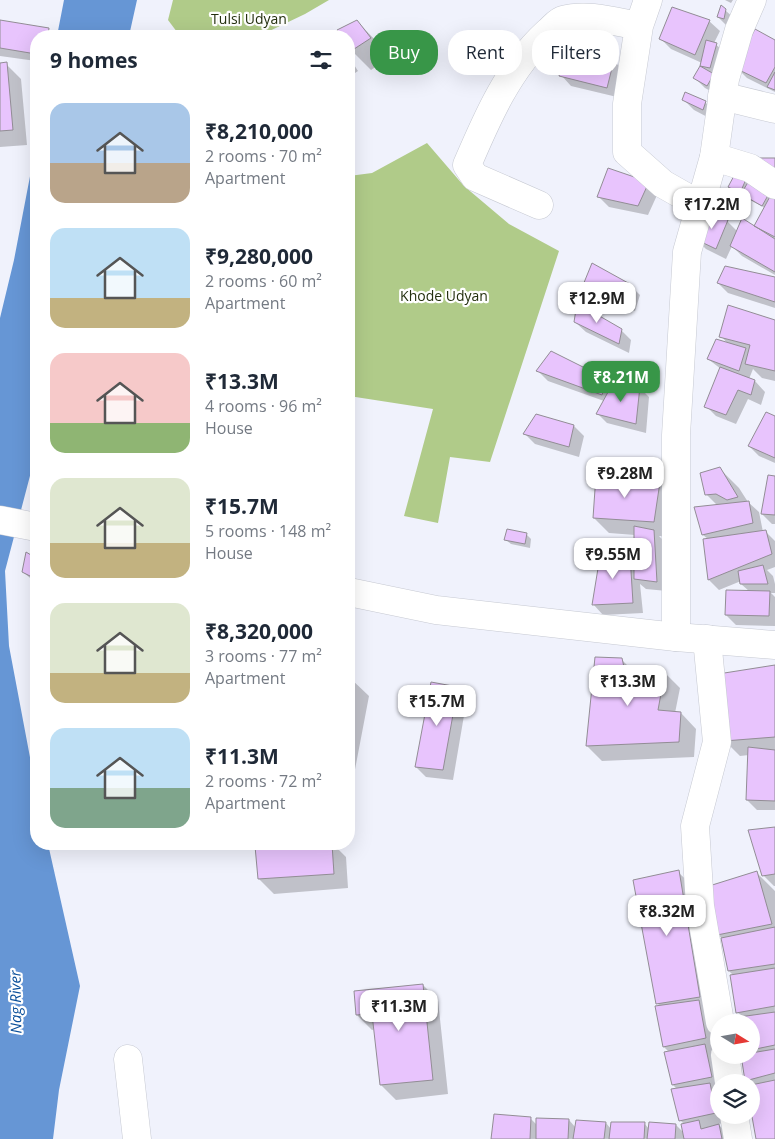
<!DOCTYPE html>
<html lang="en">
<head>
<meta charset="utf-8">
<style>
  body { margin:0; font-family:"Open Sans",sans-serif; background:#f2f2f3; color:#1f2937; height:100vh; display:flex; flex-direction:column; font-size:19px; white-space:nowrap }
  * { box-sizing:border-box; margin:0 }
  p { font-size:16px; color:#747a83 }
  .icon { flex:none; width:28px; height:28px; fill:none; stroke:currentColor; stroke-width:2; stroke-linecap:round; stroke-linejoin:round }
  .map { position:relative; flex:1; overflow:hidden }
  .drawer { position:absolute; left:30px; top:30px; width:325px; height:820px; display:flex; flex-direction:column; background:#fff; border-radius:20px; box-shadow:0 5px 20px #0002 }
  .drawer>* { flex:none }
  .banner { position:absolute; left:370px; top:30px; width:330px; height:45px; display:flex; gap:10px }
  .needle { width:32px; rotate:101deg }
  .buttons { position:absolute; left:710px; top:1014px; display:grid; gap:10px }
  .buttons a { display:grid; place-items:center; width:50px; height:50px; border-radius:50%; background:#fff; box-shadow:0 5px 20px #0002; font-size:25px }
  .price { position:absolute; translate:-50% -42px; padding:0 11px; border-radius:10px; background:#fff; color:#222; font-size:16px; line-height:32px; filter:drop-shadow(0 1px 2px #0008) }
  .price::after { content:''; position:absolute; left:50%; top:30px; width:15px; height:11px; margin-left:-8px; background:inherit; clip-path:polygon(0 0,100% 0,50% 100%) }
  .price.active { background:#389648; color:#fff }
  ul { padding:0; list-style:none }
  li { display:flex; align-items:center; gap:15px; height:125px; padding:0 20px }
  li span { display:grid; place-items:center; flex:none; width:140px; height:100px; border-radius:15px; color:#555 }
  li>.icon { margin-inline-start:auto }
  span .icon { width:60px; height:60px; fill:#fffc; stroke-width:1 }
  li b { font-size:21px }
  h2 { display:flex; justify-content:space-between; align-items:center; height:60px; padding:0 20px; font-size:21px }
  .chip { padding:0 18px; border-radius:20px; background:#fff; box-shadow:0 5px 20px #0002; font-size:18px; line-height:45px }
  .chip.active { background:#389648; color:#fff }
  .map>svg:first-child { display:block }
  .green { fill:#b0cb89 }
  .water { fill:#6696d5 }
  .shadow { fill:#0003 }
  .building { fill:#e8c4fd; stroke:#928d95 }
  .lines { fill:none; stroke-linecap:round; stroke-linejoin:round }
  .minor-casing { stroke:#c6c9d2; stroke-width:29 }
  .tertiary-casing { stroke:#c6c9d2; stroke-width:29 }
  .secondary-casing { stroke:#c6c9d2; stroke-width:29 }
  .minor { stroke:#fff; stroke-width:28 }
  .tertiary { stroke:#fff; stroke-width:28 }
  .secondary { stroke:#fff; stroke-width:28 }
  .labels { text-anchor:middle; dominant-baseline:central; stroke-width:4.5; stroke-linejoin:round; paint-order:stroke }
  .park-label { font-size:14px; fill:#24300f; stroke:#fff }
  .water-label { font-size:15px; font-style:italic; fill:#0a4f9a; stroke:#fff }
</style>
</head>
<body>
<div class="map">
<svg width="775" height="1139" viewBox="0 0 775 1139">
  <rect width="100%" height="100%" fill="#f0f2fc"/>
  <path class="green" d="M173 0H329L305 14 259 36H180L168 20Z
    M427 143 464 186 509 224 559 251 490 462 450 457 438 523 404 516 433 409 349 396V176L372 173Z"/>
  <path class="water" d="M64 0H137L129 36H57Z
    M36 145V453L5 571 9 646 36 789V844H48L80 986 59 1090 53 1139H0V318L14 260Z"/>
  <path class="shadow" d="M725 0H733L731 3Z
    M725 10 736 20 728 27 718 17Z
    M0 21 48 29 55 36H36V61L0 56Z
    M357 21 376 41 389 58 371 70 352 51 349 46V36H343L339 31Z
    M709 21 720 31 714 43 727 54 718 95 705 88 695 78 702 63 671 49 661 39Z
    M775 41V92L747 78 737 68Z
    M349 57 358 71 349 77Z
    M614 61 624 71 617 97 571 86 561 75Z
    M0 64H6L21 79 27 145 0 147Z
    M684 100 705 102 715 112 713 120 694 110Z
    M736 173 775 193V275L742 256 732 246 726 259 706 249 696 239 727 221 738 232 754 227 765 208 735 192 730 187Z
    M648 183 658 193 648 215 609 207 599 197Z
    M775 278V308L728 293 718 283Z
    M630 285 640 295 635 311 592 300 582 290Z
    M775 321V381L762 378 753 369 749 379 755 381 765 392 761 405 748 399 736 424 716 416 706 406 721 369 708 359 728 344 721 336Z
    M575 322 621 330 631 340 629 353 586 332Z
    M538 371 606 380 613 387H639L649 397 646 433 607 423 597 413 604 401 548 381Z
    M536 416 574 426 584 436 579 457 535 444 525 434Z
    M775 418V463L759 456 749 446Z
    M719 468 739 488 748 502 759 512 763 532H766L775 541V567L767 570 773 576 775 584V593H771L775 597V626L736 625 726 615 749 591 741 584V581L719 590 709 580 705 540 708 539 703 535 717 505 706 494Z
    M775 477V524H772L762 514Z
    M659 483 675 498 669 537 659 536 664 541 667 591 646 589 640 584 643 613 603 615 593 604 629 556 635 562V535L609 533 594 518Z
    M527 535 531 539 530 548 511 544 506 540Z
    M27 554 36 559V583L23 572Z
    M622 660 635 673H665L680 688 675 713H681L696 729 694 757 602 761 587 746Z
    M775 667V810H757L747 800 749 755 740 756 725 741Z
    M349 677 369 696 349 801Z
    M457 688 467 698 453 780 426 777 416 767Z
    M775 828V886H774L764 876Z
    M308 844H333L346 857 348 888 274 894 259 879 257 848Z
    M678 872 705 898 719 1022V1087L713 1088 719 1094V1115H724L725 1123 718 1124 733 1139H492L531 1119 537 1125 569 1120 576 1128 606 1123 611 1129 644 1123 649 1129 676 1125 684 1133V1124L680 1120 678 1090 673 1085 666 1053 669 1052 664 1047 657 1008 661 1007 657 1003Z
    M757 873 775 891V1139H757L751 1082H748L746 1080 745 1055H751V1022H741V1018L743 1017 737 1012 734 976 729 971 722 939 718 934Z
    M423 985 438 1000 448 1094 396 1100 381 1085 375 1029 372 1030 357 1015Z"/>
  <path class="building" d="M721 5 726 9 724 19 717 17Z
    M672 7 710 20 695 55 659 39Z
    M0 20 49 28 48 36H36V54L0 48Z
    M357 20 371 38 351 51 349 48V36H341L337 30Z
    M755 29 775 40V67L766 83 735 68Z
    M706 40 717 43 710 68 700 66Z
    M567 47 614 60 607 88 559 76Z
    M7 62 13 130 0 131V63Z
    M700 66 714 74 707 86 693 78Z
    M775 72V90L767 87Z
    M685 92 706 101 703 110 682 100Z
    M760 158H775V176Z
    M608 168 649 182 638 206 597 197Z
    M736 172 747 177 740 193 728 187Z
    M750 179 771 190 762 206 741 194Z
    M773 191 775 192V237L754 226Z
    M707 210 728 220 716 249 695 239Z
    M742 218 775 239V272L730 246Z
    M592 263 630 284 625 302 581 290Z
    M725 266 775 277V302L717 283Z
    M577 303 622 329 619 344 574 322Z
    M728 305 775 320V371L745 364 750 345 719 337Z
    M716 339 746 348 739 371 707 359Z
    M551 351 607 379 602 395 536 371Z
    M720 367 755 380 751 395 738 390 726 415 704 407Z
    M613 383 640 386 636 424 596 414Z
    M766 412 775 416V458L748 446Z
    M536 414 574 425 569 447 523 434Z
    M720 467 738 497 727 500 716 494 705 495 700 473Z
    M596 475 660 482 654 522 593 518Z
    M768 475 775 476V515L761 514Z
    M749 501 753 523 702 535 694 507Z
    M634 526 654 530 657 582 634 579Z
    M507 529 527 533 525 544 504 540Z
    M766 530 772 554 708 580 703 539Z
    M601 550 630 555 633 603 592 605Z
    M26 552 36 558V579L22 572Z
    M763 565 768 584H740L738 571Z
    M726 590 770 591 769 616 725 615Z
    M595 657 622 658 625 672H665L658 710 681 712 679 742 586 746Z
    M775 665V737L724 741 718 674Z
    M431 682 458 687 443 770 415 767Z
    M748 747 775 750V801L746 800Z
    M775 827V874L762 876 748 830Z
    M291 844H332L334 874 258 879 255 846Z
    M679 870 700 997 656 1004 633 880Z
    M757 871 772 924 717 935 709 886Z
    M775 927V964L728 971 721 938Z
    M775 968V1006L736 1013 730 975Z
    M423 984 433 1080 380 1085 372 1014 356 1015 354 991Z
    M699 1000 706 1038 663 1047 655 1006Z
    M775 1012V1045L751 1050V1022H740L739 1017Z
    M705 1044 712 1077 672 1085 664 1052Z
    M775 1049V1073L745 1081 741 1055H751V1053Z
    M775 1080V1139H756L751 1111V1085Z
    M710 1083 716 1113 679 1121 671 1089Z
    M494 1114 531 1117 530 1139H491Z
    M536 1118 569 1119 568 1139H536Z
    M576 1120 606 1122 604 1139H573Z
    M699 1120 701 1129 719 1124 722 1139H684L681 1124Z
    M611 1122H645L644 1139H609Z
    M649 1122 676 1124 675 1139H647Z"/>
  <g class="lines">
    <defs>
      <path id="minor" d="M648 0 639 26 627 104V152L663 184 700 205
        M722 96 775 109
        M714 157 750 168 775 185
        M539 205 475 177 467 165C487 118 509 67 548 32 553 28 558 21 563 20 587 13 616 22 639 26
        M707 639 717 742 695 826 700 906 720 1022
        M725 1055 729 1082
        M128 1059 137 1139
        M734 1115 738 1139"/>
      <path id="tertiary" d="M676 637V435L687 252 714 157 725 79 739 30 752 0"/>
      <path id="secondary" d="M0 520 36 527
        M349 592 436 610 676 637 775 645"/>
    </defs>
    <use href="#minor" class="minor-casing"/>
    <use href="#tertiary" class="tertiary-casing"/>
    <use href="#secondary" class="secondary-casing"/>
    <use href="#minor" class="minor"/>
    <use href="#tertiary" class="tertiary"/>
    <use href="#secondary" class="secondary"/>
  </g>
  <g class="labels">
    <g class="park-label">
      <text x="249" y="18">Tulsi Udyan</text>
      <text x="444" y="295">Khode Udyan</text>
    </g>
    <g class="water-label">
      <text transform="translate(15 1002) rotate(-91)">Nag River</text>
    </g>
  </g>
</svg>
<div class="buttons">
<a><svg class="needle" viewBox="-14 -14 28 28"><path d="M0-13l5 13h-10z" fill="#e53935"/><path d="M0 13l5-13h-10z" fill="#747a83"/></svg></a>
<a><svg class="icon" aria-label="layers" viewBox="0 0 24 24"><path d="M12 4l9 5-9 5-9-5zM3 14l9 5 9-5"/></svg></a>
</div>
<b class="price" style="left:712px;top:230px">₹17.2M</b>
<b class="price" style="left:597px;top:324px">₹12.9M</b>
<b class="price active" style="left:621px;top:403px">₹8.21M</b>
<b class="price" style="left:625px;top:499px">₹9.28M</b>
<b class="price" style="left:613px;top:580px">₹9.55M</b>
<b class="price" style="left:628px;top:707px">₹13.3M</b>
<b class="price" style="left:437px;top:727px">₹15.7M</b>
<b class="price" style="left:667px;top:937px">₹8.32M</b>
<b class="price" style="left:399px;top:1032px">₹11.3M</b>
<div class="banner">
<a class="chip active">Buy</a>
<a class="chip">Rent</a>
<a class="chip">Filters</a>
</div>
<section class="drawer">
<h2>9 homes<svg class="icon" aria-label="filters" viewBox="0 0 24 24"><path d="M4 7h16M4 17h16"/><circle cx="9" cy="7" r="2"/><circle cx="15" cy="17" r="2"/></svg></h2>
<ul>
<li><span style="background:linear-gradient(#a9c7e8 60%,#b9a48a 0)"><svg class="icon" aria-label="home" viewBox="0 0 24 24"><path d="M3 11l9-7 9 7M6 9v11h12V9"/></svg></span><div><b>₹8,210,000</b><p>2 rooms · 70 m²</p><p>Apartment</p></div></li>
<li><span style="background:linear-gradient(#bfe0f5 70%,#c2b280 0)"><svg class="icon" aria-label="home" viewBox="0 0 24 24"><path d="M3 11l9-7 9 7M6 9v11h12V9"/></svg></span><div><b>₹9,280,000</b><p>2 rooms · 60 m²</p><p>Apartment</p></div></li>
<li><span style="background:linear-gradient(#f6c9c9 70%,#8fb573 0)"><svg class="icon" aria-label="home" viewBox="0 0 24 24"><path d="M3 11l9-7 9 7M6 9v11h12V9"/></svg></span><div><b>₹13.3M</b><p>4 rooms · 96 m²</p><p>House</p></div></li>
<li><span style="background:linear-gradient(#dfe7d0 65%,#c2b280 0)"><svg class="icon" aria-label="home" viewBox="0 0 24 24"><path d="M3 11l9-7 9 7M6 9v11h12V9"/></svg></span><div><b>₹15.7M</b><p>5 rooms · 148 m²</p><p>House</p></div></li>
<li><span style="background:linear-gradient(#dfe7d0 70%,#c2b280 0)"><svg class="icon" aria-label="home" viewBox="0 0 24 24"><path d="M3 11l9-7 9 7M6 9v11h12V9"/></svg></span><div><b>₹8,320,000</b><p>3 rooms · 77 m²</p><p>Apartment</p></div></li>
<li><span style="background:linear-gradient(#bfe0f5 60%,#7fa58c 0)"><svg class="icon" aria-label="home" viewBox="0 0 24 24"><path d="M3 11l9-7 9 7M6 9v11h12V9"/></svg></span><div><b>₹11.3M</b><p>2 rooms · 72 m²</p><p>Apartment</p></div></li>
</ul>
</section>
</div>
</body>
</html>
